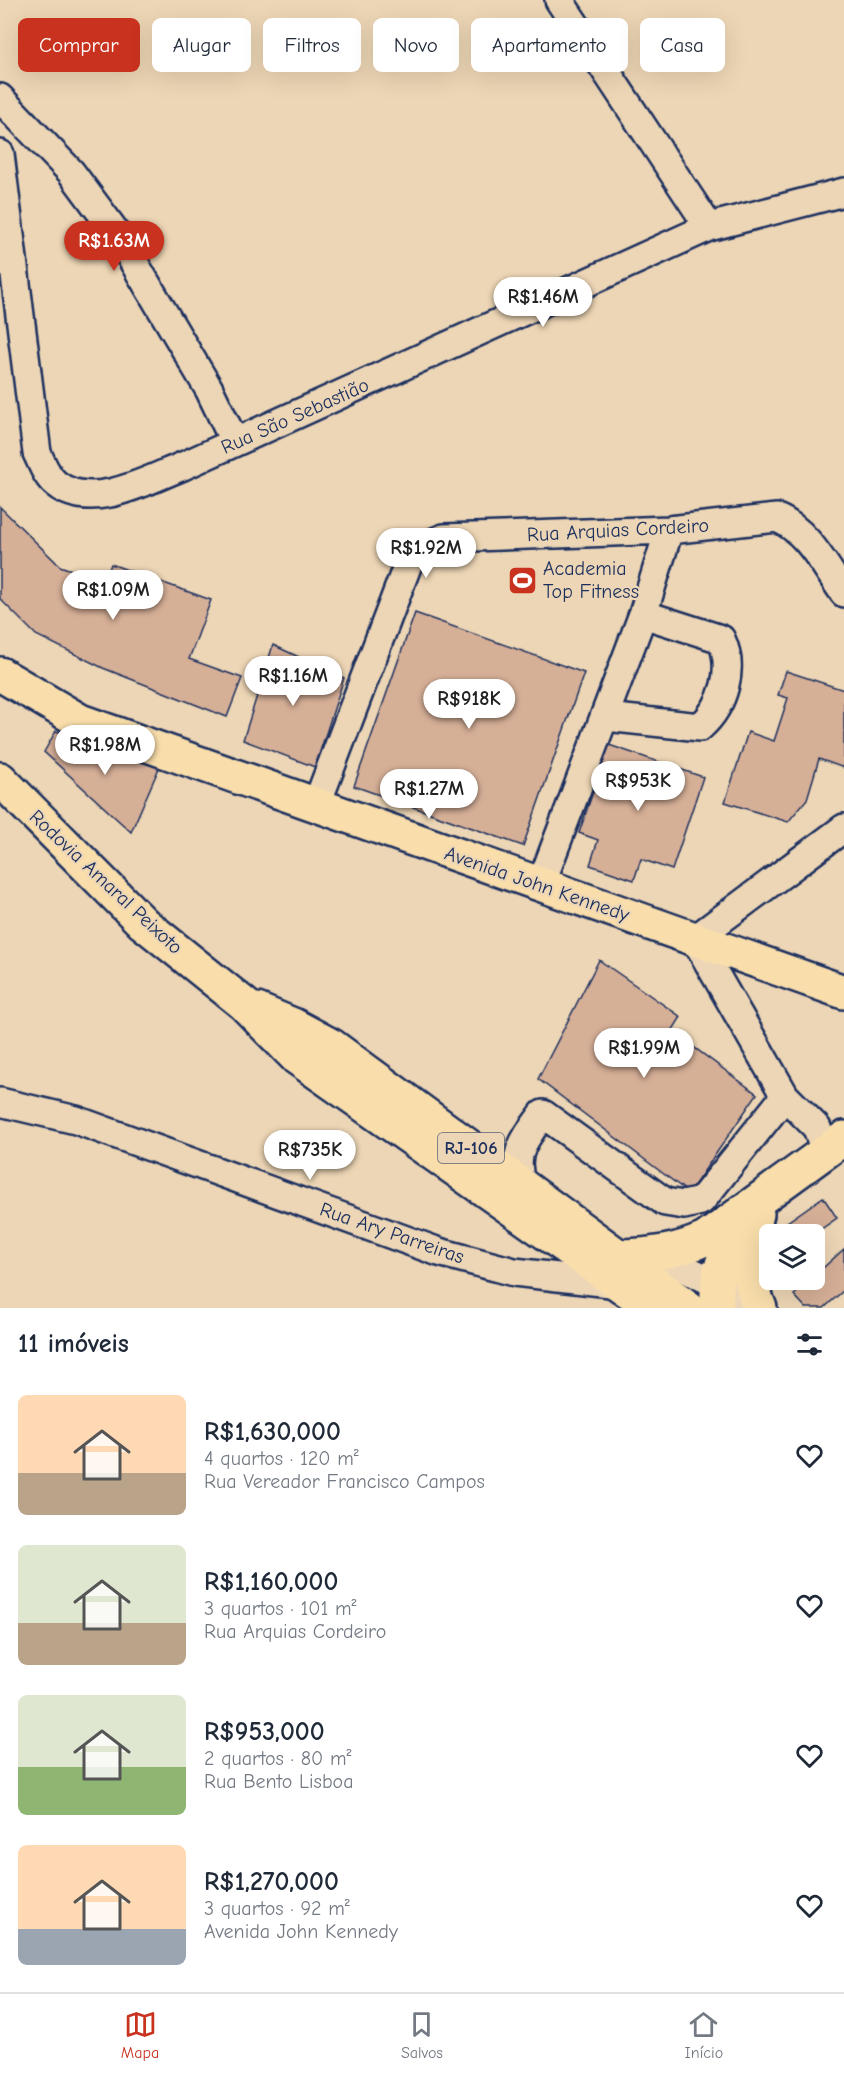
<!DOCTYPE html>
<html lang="pt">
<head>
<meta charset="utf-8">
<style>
  body { margin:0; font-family:"Comic Neue",sans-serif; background:#f6f6f7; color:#1f2937; height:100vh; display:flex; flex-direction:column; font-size:22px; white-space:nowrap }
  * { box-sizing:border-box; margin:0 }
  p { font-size:20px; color:#747a83 }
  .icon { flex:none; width:33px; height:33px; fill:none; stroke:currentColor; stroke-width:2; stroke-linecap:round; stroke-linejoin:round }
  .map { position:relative; height:1308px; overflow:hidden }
  .panel { display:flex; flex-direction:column; background:#fff; flex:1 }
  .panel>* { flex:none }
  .guide { position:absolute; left:18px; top:18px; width:808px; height:54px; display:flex; gap:12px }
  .controls { position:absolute; left:759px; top:1224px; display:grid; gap:12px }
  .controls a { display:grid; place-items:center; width:66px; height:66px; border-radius:9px; background:#fff; box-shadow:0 6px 24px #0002; font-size:30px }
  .price { position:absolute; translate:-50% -51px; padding:0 14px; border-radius:21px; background:#fff; color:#222; font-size:20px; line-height:39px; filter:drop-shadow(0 2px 3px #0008) }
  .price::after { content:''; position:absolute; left:50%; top:36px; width:18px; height:14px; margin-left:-9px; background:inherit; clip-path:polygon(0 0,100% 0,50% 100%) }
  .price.selected { background:#c8321e; color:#fff }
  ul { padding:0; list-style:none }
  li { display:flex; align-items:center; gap:18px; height:150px; padding:0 18px }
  li span { display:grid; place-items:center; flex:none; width:168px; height:120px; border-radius:9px; color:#555 }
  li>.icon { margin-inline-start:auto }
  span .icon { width:72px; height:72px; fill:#fffc; stroke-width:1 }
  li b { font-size:26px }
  h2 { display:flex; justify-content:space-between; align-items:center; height:72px; padding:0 18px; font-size:26px }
  .tag { padding:0 21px; border-radius:9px; background:#fff; box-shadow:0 6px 24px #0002; font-size:21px; line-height:54px }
  .tag.selected { background:#c8321e; color:#fff }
  .menu { display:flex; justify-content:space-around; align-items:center; height:84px; border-top:2px solid #e0e1e3; background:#fff; font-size:16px; color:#747a83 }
  .menu a { display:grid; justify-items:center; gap:3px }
  .menu .selected { color:#c8321e }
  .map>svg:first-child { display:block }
  .building { fill:#d6af97; stroke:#1b2f5e; stroke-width:1.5 }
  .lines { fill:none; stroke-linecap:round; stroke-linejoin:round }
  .minor-casing { stroke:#1b2f5e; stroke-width:32 }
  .major-casing { stroke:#1b2f5e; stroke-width:38 }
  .highway-casing { stroke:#1b2f5e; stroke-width:38 }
  .minor { stroke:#edd6b5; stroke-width:27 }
  .major { stroke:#f9deab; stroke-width:33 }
  .highway { stroke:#f9deab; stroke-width:33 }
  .labels { text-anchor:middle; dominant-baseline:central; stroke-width:4.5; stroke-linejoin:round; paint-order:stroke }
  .shield { fill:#edd6b5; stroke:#5a6178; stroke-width:1.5 }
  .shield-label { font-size:18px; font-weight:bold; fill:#1b2f5e }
  .street-label { font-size:20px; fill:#1b2f5e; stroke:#edd6b5 }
  .poi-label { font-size:20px; fill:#1b2f5e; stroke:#edd6b5; text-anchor:start }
</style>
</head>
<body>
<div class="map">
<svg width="844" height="1308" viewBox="0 0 844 1308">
  <rect width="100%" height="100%" fill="#edd6b5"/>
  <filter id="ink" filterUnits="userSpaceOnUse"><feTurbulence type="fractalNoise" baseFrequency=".0167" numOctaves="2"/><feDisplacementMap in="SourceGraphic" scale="12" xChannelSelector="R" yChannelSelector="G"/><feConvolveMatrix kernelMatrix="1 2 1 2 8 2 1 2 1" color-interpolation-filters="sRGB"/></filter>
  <g filter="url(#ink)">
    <path class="building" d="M0 507 60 566 80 573 100 594 111 564 211 600 189 659 242 678 227 717 103 668 36 635 0 599Z
      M415 613 584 673 523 846 354 786Z
      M273 645 344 678 315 767 243 740Z
      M786 671 844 690V768L819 759 807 799 788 822 725 802 748 732 774 741 788 698 778 695Z
      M56 731 159 768 131 832 44 752Z
      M609 745 703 777 672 870 641 859 634 880 590 865 598 840 579 833Z
      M599 960 681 1017 672 1031 757 1094 689 1193 538 1079Z
      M823 1197 837 1218 814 1234H770V1255L760 1241Z
      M844 1249V1290L824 1308H806L794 1295 811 1280H814V1276Z"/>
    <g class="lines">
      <defs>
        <path id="minor" d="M559 0 709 227
          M0 98 71 172 117 234 209 389 234 441
          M0 154 37 453C42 463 46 476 56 484 92 512 147 480 183 466L709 227 844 192
          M606 717 700 727C724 706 735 668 721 639L643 614
          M316 806 408 564C417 550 428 544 444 538L669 530 777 518C808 531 825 567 844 593
          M541 884 643 614 669 530
          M0 1102 76 1120 439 1252 514 1272 619 1284
          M819 1155 822 1143 817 1128 785 1096 695 939 844 828
          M522 1184C511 1153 525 1139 543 1114L665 1202 684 1205 701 1201 785 1096
          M657 1255 717 1284 753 1308"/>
        <path id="major" d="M0 674 80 721 844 992
          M757 1214C748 1247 746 1276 760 1308
          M621 1256C652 1255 676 1252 705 1239L844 1138
          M717 1308C715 1266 727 1247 753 1216"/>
        <path id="highway" d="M0 779 143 923 244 1004 297 1058 653 1308
          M257 1010 293 1025 332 1046 689 1308"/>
      </defs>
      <use href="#minor" class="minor-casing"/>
      <use href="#major" class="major-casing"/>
      <use href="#highway" class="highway-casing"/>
      <use href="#minor" class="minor"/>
      <use href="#major" class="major"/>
      <use href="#highway" class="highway"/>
    </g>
  </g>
  <defs>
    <symbol id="stadium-square" viewBox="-11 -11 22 22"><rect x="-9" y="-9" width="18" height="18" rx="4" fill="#c8321e" stroke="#edd6b5"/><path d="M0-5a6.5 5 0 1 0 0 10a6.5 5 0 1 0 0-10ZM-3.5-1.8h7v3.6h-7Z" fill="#fff"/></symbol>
  </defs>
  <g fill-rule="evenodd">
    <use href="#stadium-square" x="506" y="564" width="33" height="33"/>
  </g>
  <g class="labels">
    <rect class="shield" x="438" y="1133" width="66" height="30" rx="4.5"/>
    <g class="shield-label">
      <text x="471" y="1148">RJ-106</text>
    </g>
    <g class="street-label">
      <text transform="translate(295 416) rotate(-24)">Rua São Sebastião</text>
      <text transform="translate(618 530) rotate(-3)">Rua Arquias Cordeiro</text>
      <text transform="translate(106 882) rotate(43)">Rodovia Amaral Peixoto</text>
      <text transform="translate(537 884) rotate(19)">Avenida John Kennedy</text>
      <text transform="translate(392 1233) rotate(19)">Rua Ary Parreiras</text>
    </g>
    <g class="poi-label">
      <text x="543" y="568">Academia<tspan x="543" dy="23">Top Fitness</tspan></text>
    </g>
  </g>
</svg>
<div class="controls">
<a><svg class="icon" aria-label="layers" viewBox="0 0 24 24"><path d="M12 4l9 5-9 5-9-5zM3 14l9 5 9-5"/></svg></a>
</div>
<b class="price selected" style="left:114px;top:272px">R$1.63M</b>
<b class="price" style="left:543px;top:328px">R$1.46M</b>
<b class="price" style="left:426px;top:579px">R$1.92M</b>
<b class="price" style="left:113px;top:621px">R$1.09M</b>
<b class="price" style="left:293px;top:707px">R$1.16M</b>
<b class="price" style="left:469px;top:730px">R$918K</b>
<b class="price" style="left:105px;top:776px">R$1.98M</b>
<b class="price" style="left:638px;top:812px">R$953K</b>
<b class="price" style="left:429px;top:820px">R$1.27M</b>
<b class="price" style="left:644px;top:1079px">R$1.99M</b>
<b class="price" style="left:310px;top:1181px">R$735K</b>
<div class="guide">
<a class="tag selected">Comprar</a>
<a class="tag">Alugar</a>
<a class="tag">Filtros</a>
<a class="tag">Novo</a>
<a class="tag">Apartamento</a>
<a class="tag">Casa</a>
</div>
</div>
<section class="panel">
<h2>11 imóveis<svg class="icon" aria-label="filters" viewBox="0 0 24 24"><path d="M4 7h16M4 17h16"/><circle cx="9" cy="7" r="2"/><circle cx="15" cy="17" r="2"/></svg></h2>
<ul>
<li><span style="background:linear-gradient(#ffd9b3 65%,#b9a48a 0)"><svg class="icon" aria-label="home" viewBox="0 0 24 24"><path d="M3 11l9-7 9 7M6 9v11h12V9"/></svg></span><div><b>R$1,630,000</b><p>4 quartos · 120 m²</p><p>Rua Vereador Francisco Campos</p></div><svg class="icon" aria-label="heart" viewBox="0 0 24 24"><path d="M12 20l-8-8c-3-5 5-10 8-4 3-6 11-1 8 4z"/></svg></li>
<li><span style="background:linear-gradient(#dfe7d0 65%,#b9a48a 0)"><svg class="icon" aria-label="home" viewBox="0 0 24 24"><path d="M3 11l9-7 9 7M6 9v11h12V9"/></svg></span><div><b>R$1,160,000</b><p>3 quartos · 101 m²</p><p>Rua Arquias Cordeiro</p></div><svg class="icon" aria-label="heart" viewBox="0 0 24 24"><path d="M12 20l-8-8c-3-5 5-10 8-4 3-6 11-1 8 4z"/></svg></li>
<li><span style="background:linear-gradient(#dfe7d0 60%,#8fb573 0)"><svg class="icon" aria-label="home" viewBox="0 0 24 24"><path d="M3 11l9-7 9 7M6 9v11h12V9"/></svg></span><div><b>R$953,000</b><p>2 quartos · 80 m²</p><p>Rua Bento Lisboa</p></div><svg class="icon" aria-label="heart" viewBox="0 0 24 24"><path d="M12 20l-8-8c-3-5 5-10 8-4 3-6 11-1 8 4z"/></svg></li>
<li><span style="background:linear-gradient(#ffd9b3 70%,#9aa5b1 0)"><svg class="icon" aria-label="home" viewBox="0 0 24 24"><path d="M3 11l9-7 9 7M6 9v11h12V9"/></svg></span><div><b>R$1,270,000</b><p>3 quartos · 92 m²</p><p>Avenida John Kennedy</p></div><svg class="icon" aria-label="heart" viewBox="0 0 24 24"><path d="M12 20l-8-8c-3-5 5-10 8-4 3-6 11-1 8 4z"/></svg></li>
</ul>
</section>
<nav class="menu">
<a class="selected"><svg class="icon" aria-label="map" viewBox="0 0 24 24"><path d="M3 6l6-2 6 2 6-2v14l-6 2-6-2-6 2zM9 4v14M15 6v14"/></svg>Mapa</a>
<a><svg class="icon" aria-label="saved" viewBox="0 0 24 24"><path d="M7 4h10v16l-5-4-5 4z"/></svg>Salvos</a>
<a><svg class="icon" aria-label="home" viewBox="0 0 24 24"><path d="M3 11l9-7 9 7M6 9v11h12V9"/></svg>Início</a>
</nav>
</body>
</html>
